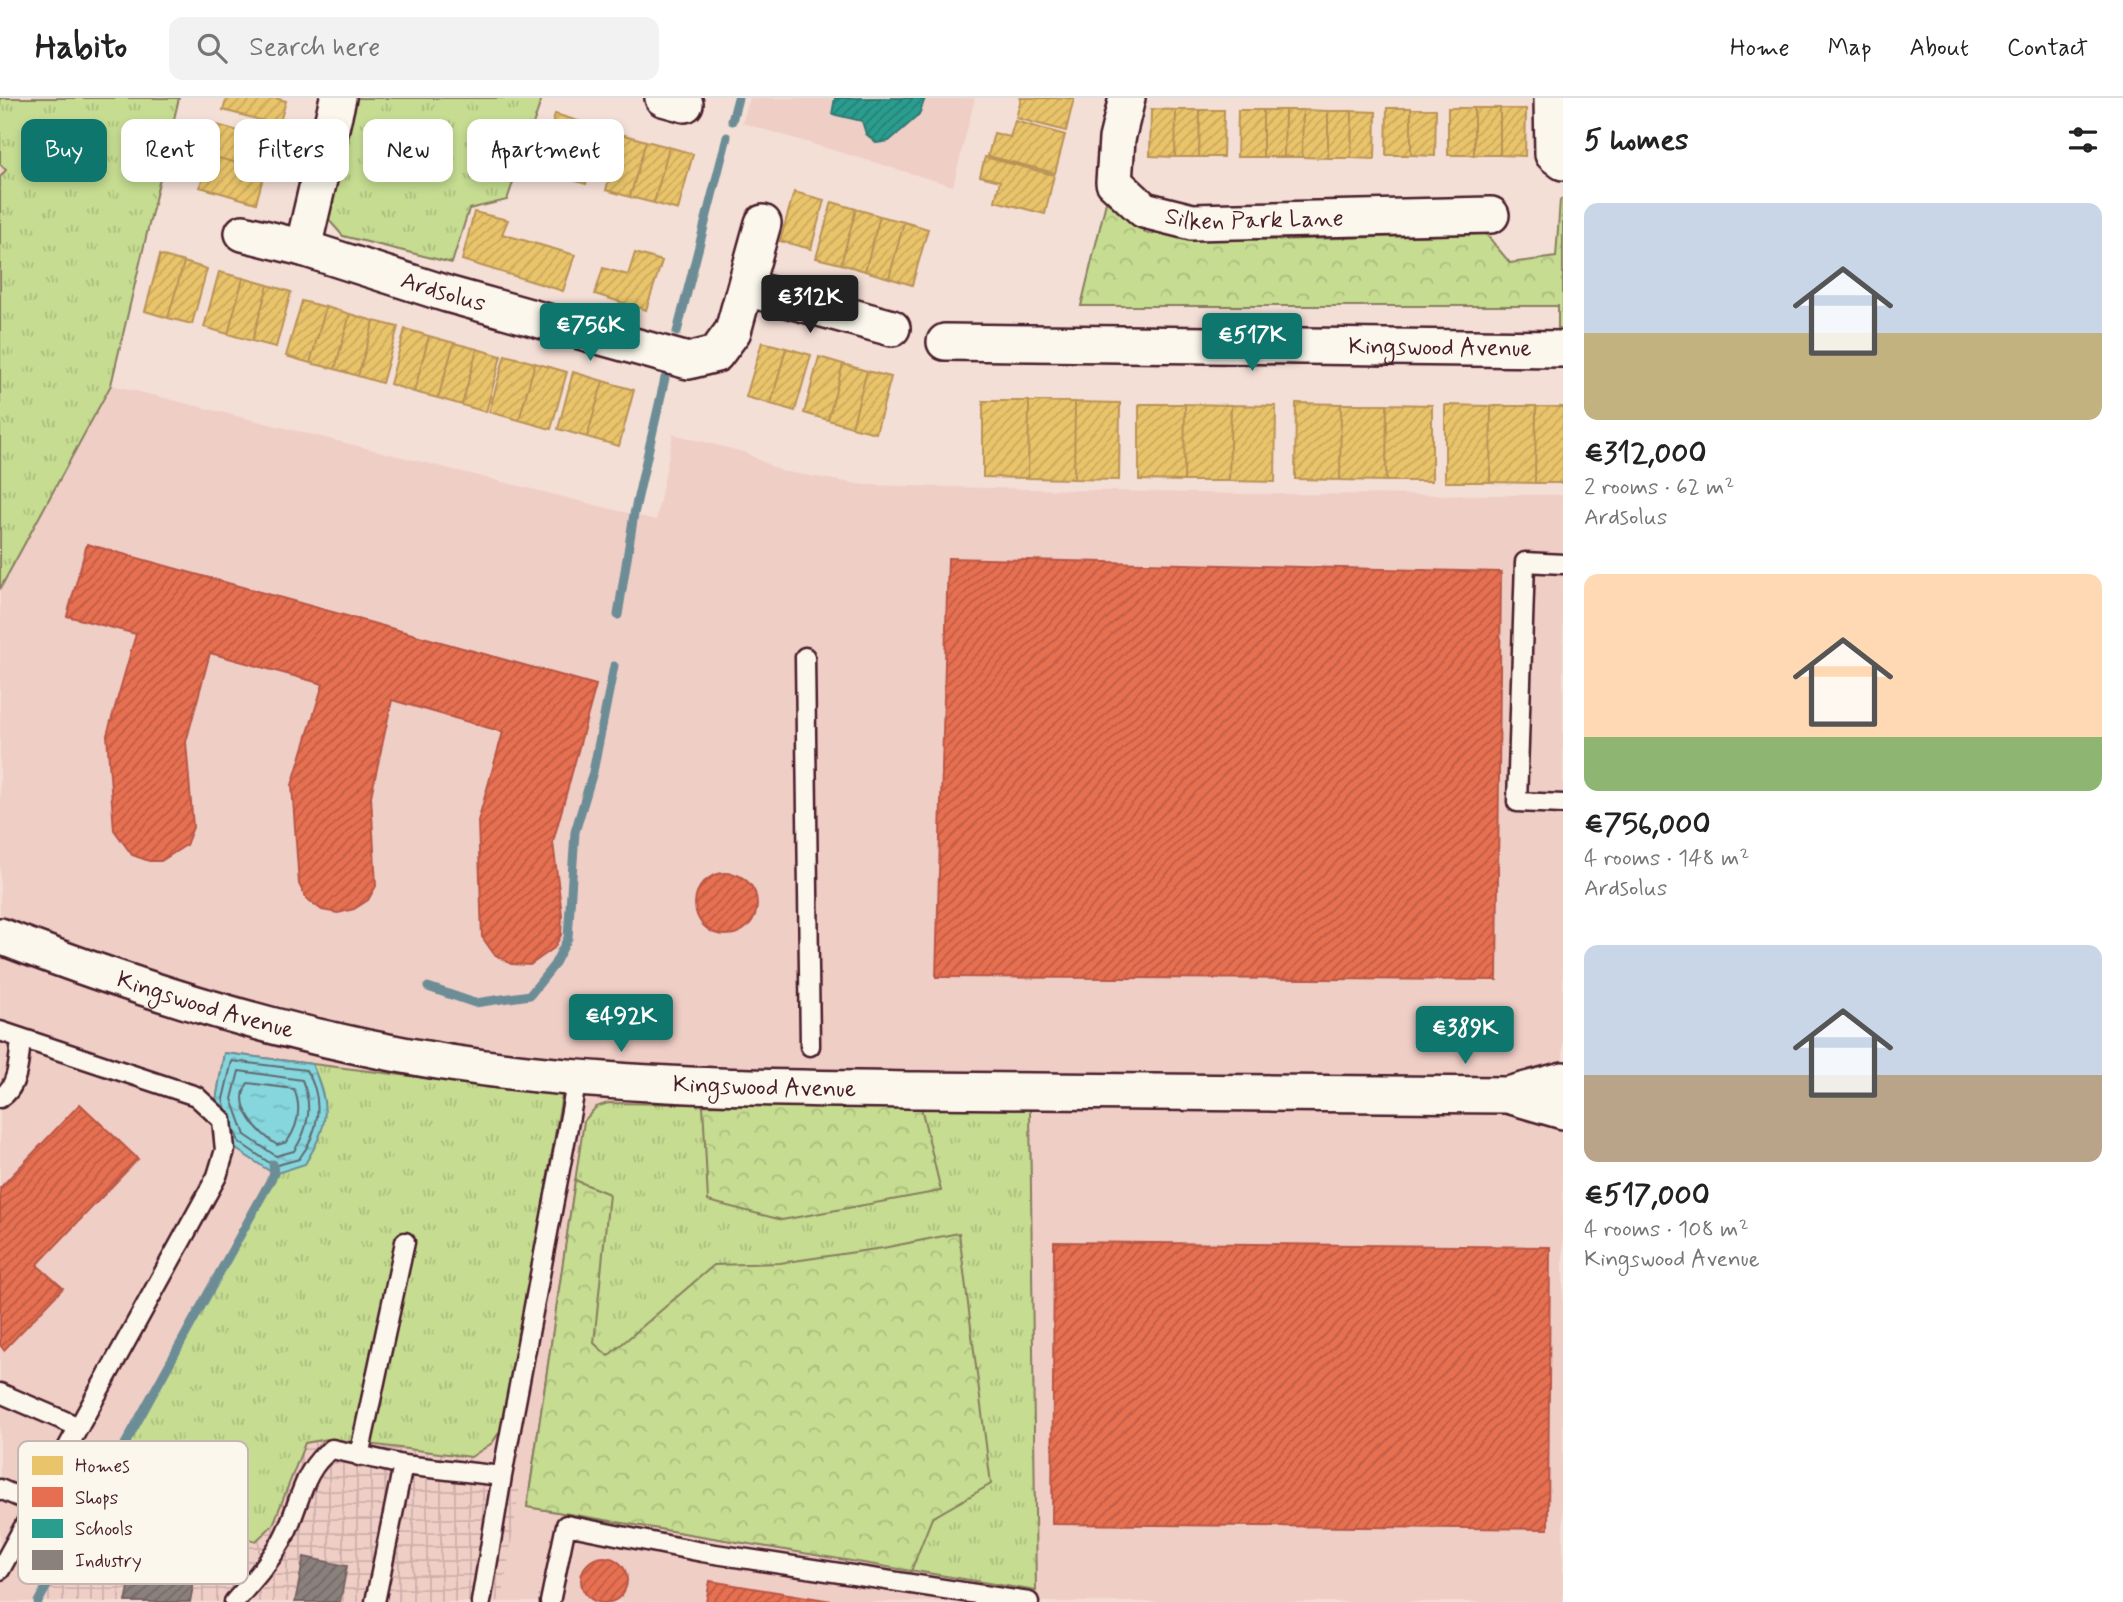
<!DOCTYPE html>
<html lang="en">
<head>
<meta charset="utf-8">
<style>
  body { margin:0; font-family:Mynerve,sans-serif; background:#f2f2f2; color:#222; height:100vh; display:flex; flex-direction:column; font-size:26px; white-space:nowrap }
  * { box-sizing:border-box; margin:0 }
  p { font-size:23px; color:#767676 }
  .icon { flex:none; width:38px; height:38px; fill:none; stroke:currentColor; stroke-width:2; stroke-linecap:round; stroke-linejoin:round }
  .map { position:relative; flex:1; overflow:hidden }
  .drawer { display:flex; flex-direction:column; background:#fff; width:560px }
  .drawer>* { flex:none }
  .guide { position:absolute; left:21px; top:21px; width:665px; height:63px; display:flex; gap:14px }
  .price { position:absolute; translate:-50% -60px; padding:0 16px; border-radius:7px; background:#0f766e; color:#fff; font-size:23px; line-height:46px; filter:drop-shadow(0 2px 4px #0008) }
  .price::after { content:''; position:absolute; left:50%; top:42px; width:21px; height:16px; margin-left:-10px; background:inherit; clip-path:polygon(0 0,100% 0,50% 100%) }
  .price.current { background:#222; color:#fff }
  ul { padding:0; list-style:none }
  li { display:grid; align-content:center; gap:14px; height:371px; padding:0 21px }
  li span { display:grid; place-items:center; height:217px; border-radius:14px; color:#555 }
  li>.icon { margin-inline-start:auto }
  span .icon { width:126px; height:126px; fill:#fffc; stroke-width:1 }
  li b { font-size:30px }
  h2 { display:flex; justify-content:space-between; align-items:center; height:84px; padding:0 21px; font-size:30px }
  .pill { padding:0 24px; border-radius:14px; background:#fff; box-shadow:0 4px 10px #0003; font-size:24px; line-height:63px }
  .pill.current { background:#0f766e; color:#fff }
  header { display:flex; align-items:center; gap:42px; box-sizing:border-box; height:98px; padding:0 35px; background:#fff; border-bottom:2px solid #e0e0e0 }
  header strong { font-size:33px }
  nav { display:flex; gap:38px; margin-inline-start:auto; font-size:24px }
  .search { width:490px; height:63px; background:#f2f2f2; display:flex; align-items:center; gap:18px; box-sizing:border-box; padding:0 24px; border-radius:14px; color:#767676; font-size:26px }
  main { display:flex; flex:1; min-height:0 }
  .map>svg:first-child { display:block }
  .built { fill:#efcec6 }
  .industrial { fill:url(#industrial-grid) }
  .grass { fill:url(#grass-tufts); stroke:#887e5e; stroke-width:2 }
  .forest { fill:url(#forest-crowns); stroke:#887e5e; stroke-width:2 }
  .water { fill:url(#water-ripples); stroke:#6d8d96; stroke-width:2 }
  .homes { fill:url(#homes-hatch); stroke:#b99257; stroke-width:2 }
  .shops { fill:url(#shops-hatch); stroke:#b85746; stroke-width:2 }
  .schools { fill:url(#schools-hatch); stroke:#347771; stroke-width:2 }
  .industry { fill:url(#industry-hatch); stroke:#776464; stroke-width:2 }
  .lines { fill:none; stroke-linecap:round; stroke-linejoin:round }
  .shore { stroke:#626972; stroke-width:2 }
  .stream { stroke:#6d8d96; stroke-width:9 }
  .lane-casing { stroke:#4a1f2b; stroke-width:23 }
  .street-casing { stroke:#4a1f2b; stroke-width:40 }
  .lane { stroke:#fbf7ec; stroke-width:18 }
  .street { stroke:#fbf7ec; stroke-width:35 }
  .labels { text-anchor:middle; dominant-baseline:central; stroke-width:7; stroke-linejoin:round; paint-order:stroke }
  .street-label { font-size:24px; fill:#4a1f2b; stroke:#fbf7ec }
  .key { fill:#fbf7ec; stroke:#c6b6b2; stroke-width:2 }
  .key-label { font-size:19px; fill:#4a1f2b }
</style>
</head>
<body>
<header>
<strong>Habito</strong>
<div class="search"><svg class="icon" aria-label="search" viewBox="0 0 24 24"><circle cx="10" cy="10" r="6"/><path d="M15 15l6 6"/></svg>Search here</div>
<nav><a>Home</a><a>Map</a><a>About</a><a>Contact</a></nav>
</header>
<main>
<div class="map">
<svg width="1563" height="1504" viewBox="0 0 1563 1504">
  <defs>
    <pattern id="industrial-grid" width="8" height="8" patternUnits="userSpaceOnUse" patternTransform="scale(1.75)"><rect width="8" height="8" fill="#efcec6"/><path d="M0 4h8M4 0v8" fill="none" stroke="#ceb0aa"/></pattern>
    <pattern id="grass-tufts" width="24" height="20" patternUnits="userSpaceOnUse" patternTransform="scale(1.75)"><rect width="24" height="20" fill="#c5dc91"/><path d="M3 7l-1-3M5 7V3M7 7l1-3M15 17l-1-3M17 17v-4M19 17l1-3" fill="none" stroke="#abbc7d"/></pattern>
    <pattern id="forest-crowns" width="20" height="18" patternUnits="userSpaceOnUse" patternTransform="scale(1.75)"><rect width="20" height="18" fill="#c5dc91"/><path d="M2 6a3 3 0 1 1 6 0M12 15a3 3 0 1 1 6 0" fill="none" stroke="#abbc7d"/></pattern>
    <pattern id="water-ripples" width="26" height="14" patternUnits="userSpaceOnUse" patternTransform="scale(1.75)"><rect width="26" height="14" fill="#85d7dd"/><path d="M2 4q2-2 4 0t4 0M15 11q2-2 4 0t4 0" fill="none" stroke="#74b8be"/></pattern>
    <pattern id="homes-hatch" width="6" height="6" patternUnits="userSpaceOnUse" patternTransform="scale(1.75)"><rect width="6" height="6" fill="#e9c46a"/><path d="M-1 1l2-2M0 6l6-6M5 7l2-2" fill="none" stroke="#c9a85c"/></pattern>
    <pattern id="shops-hatch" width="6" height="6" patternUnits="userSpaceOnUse" patternTransform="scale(1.75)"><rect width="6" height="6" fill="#e76f51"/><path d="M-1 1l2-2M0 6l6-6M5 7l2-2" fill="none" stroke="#bd5b43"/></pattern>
    <pattern id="schools-hatch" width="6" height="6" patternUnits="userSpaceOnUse" patternTransform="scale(1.75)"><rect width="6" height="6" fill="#2a9d8f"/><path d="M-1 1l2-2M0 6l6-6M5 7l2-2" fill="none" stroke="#267f75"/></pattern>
    <pattern id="industry-hatch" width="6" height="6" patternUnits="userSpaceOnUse" patternTransform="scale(1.75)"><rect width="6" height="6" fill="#8a817c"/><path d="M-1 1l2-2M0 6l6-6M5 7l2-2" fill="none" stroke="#736966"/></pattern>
  </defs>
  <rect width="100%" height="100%" fill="#f4dfd6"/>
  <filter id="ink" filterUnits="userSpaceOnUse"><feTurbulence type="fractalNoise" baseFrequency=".0143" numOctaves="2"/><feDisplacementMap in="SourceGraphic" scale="14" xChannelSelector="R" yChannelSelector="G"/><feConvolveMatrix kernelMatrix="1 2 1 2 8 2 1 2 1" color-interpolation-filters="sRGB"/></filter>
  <g filter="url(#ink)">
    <path class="built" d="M0 0H179L112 287 656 422 673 336 744 354 781 373 864 387 1243 396 1563 397V1504H0Z
      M750 0H975L953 88 742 25Z"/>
    <path class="industrial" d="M328 1341 471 1359 520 1387 502 1504H38L95 1406 256 1443 273 1427 305 1345Z"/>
    <path class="grass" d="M0 0H179L111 287 0 491V79L6 72 0 66Z
      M355 0H542L507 102 469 111 452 165 343 138 327 120Z
      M224 955 562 997 505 1326 492 1345 471 1359 328 1341 305 1345 273 1427 256 1443 95 1406 274 1077 216 1003Z
      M608 1005 1030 1011 1036 1493 527 1409 584 1023 596 1009Z"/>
    <path class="forest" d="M1563 100V230L1558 231V208H1081L1106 104 1129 118 1146 135 1270 142 1486 136 1510 165 1556 159 1560 102Z
      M703 1007 921 1009 941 1093 782 1122 708 1103Z
      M575 1082 609 1096 594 1245 608 1258 714 1167 780 1165 883 1150 959 1135 991 1386 932 1420 911 1473 527 1409Z"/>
    <path class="water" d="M224 955 312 966C331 1010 329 1026 305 1066L274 1076 233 1049 216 1003Z"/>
    <path class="homes" d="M227 0H275L286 3 279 27 223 12Z
      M1019 0H1074L1066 33 1016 20 1021 1Z
      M1387 10H1411V57H1386Z
      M1411 10 1436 11 1435 58 1411 57Z
      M1448 10H1474V57H1448Z
      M1474 10H1500V57H1474Z
      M1500 10 1526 11 1525 58 1500 57Z
      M1151 11 1176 12 1175 59 1150 58Z
      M1176 12H1200L1199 59H1175Z
      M1200 12H1224L1223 59H1199Z
      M1238 12H1263V59H1237Z
      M1263 12H1285L1284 59H1263Z
      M1285 12H1303L1302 59H1284Z
      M1303 12 1328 13V60L1302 59Z
      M1328 13H1352L1351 60H1328Z
      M1352 13 1376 14 1375 61 1351 60Z
      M555 16 578 23 563 79 539 72Z
      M578 23 602 30 586 86 563 79Z
      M1015 23 1065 37 1055 75 988 58 994 35 1010 39Z
      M217 27 274 43 265 73 208 57Z
      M621 36 646 43 630 99 606 92Z
      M646 43 669 49 654 105 630 99Z
      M669 49 693 56 678 112 654 105Z
      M208 57 265 73 256 105 200 89Z
      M985 59 1054 77 1045 116 995 103 1000 83 980 78Z
      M794 94 824 102 811 151 780 143Z
      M832 104 856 111 841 166 816 160Z
      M856 111 880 118 865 173 841 166Z
      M474 114 508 122 502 136 575 157 563 193 462 162Z
      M880 118 904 124 889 180 865 173Z
      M904 124 928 131 912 187 889 180Z
      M635 155 662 163 646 212 595 196 603 170 628 177Z
      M160 157 184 164 168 220 145 213Z
      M184 164 207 171 192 226 168 220Z
      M219 174 243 180 228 236 204 229Z
      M243 180 268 187 252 243 228 236Z
      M268 187 291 194 276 249 252 243Z
      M302 203 326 209 310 265 286 258Z
      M326 209 350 216 335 271 310 265Z
      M350 216 374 223 358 278 335 271Z
      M374 223 398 229 382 285 358 278Z
      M405 231 429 238 414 294 390 286Z
      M429 238 454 245 438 300 414 294Z
      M762 244 786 250 771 306 746 299Z
      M454 245 477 251 462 307 438 300Z
      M786 250 811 257 795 313 771 306Z
      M477 251 501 258 486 314 462 307Z
      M505 257 535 265 519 322 489 314Z
      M819 259 843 266 828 322 804 315Z
      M535 265 567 274 551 331 519 322Z
      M843 266 867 273 852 329 828 322Z
      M867 273 891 279 876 335 852 329Z
      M573 274 603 283 587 339 558 331Z
      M603 283 634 292 619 348 587 339Z
      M983 303H1029L1028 380 983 379Z
      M1029 303 1075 304 1074 381 1028 380Z
      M1075 304 1120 305 1119 382 1074 381Z
      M1296 305 1341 306 1340 382 1295 381Z
      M1139 306H1185L1184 383 1139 382Z
      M1185 306 1231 307 1229 383H1184Z
      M1341 306H1387L1386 383 1340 382Z
      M1387 306 1432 307V383H1386Z
      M1231 307 1276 308 1275 384 1229 383Z
      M1445 307 1491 308 1490 384H1445Z
      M1491 308H1536L1535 385 1490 384Z
      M1536 308 1563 309V385H1535Z"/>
    <path class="shops" d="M87 446 596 587 553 744 562 817 561 837 554 850 530 867 511 866 494 856 482 839 478 723 503 634 392 602 371 698 376 788 368 802 354 811 338 815 322 812 306 800 299 786 292 687 323 586 210 555 186 644 193 729 186 747 161 763H149L132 757 114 732 107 637 136 536 67 518Z
      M948 460 1501 474 1497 882 936 879Z
      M695 806a31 31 0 1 1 62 0a31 31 0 1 1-62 0Z
      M80 1006 138 1061 37 1167 63 1190 4 1252 0 1247V1090Z
      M1054 1144 1550 1149 1548 1431 1052 1426Z
      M581 1482a23 23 0 1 1 46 0a23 23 0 1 1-46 0Z
      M710 1483 838 1504H706Z"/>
    <path class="schools" d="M835 0H925L919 17 889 43 877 45 866 36 862 23 832 16Z"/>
    <path class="industry" d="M137 1450 198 1462 190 1504H126Z
      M304 1459 347 1468 340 1504H295Z"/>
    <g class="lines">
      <path class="shore" d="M239 973 302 982C313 1008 309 1030 294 1053L276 1058 245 1037 232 1001Z
        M248 985 294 991C302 1010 298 1028 287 1044L277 1047C259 1035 232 1008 248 985Z
        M226 1012 223 1001 232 963 306 972C325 1001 319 1035 299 1061L274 1068 239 1044 233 1030"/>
      <path class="stream" d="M732 23 738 0
        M677 234 727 39
        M618 517 634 416 665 280
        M428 889 475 905 530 897 554 867 568 840 575 734 593 674 614 568
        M38 1504 274 1076 273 1066"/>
      <defs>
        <path id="lane" d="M1563 466 1525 464 1517 704 1563 706
          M805 559 810 948
          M0 933 196 998 222 1022 225 1052 217 1078 0 1472
          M0 1000C19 989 19 961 21 940
          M0 1295 79 1329
          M359 1358 405 1144
          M0 1391 35 1406
          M234 1504C251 1485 268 1466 281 1444 299 1414 301 1370 332 1351L403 1367 502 1378
          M375 1504 403 1367
          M481 1504 502 1378 577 981
          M550 1504 566 1427 702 1454 1029 1504"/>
        <g id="street">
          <path d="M663 0 685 6"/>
          <path id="s1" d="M1127 0 1117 41 1114 84 1144 112 1192 124 1491 117"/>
          <path d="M1552 0 1553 56 1563 64"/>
          <path d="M243 135 303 150 338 0"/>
          <path id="s2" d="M303 150 447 196 688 263 716 256 733 233 763 125"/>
          <path d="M746 190 892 230"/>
          <path id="s3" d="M945 244 1563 251"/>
          <path id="s4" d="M0 838C146 894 295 941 450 965 605 989 761 990 917 992 1114 994 1311 995 1508 997L1563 1013"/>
          <path d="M1508 997 1563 982"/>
        </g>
      </defs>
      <use href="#lane" class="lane-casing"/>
      <use href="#street" class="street-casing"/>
      <use href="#lane" class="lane"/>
      <use href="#street" class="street"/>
    </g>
  </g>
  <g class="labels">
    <g class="street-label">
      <text stroke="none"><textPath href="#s1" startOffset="238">Silken Park Lane</textPath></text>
      <text stroke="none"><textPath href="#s2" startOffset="147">Ardsolus</textPath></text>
      <text stroke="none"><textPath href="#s3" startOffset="495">Kingswood Avenue</textPath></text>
      <text stroke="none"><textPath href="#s4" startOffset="217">Kingswood Avenue</textPath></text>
      <text stroke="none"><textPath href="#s4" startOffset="784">Kingswood Avenue</textPath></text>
    </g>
  </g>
  <rect x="18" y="1343" width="230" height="143" rx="10" class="key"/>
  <rect x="32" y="1358" width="31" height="19" fill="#e9c46a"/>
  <rect x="32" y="1389" width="31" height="20" fill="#e76f51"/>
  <rect x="32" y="1421" width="31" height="19" fill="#2a9d8f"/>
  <rect x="32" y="1452" width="31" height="20" fill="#8a817c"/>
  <g class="key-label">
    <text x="75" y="1374">Homes</text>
    <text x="75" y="1406">Shops</text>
    <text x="75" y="1437">Schools</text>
    <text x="75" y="1469">Industry</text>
  </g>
</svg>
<b class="price current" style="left:810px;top:237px">€312K</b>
<b class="price" style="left:590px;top:265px">€756K</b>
<b class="price" style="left:1252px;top:275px">€517K</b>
<b class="price" style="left:621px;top:956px">€492K</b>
<b class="price" style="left:1465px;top:968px">€389K</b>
<div class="guide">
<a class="pill current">Buy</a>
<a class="pill">Rent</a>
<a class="pill">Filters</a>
<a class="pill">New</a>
<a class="pill">Apartment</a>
</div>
</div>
<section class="drawer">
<h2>5 homes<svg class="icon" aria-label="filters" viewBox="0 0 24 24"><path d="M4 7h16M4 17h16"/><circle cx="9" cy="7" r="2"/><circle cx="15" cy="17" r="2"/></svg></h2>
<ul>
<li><span style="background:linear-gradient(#c9d6e8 60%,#c2b280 0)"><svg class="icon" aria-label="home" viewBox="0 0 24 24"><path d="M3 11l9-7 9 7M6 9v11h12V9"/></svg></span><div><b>€312,000</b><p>2 rooms · 62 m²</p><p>Ardsolus</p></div></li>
<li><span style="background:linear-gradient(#ffd9b3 75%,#8fb573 0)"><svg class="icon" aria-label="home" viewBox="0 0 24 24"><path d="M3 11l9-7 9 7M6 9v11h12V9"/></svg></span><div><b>€756,000</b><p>4 rooms · 148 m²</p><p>Ardsolus</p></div></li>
<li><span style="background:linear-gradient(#c9d6e8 60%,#b9a48a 0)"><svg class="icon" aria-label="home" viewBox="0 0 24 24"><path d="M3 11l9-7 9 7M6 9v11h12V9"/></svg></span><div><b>€517,000</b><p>4 rooms · 108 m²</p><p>Kingswood Avenue</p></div></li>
</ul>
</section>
</main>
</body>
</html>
